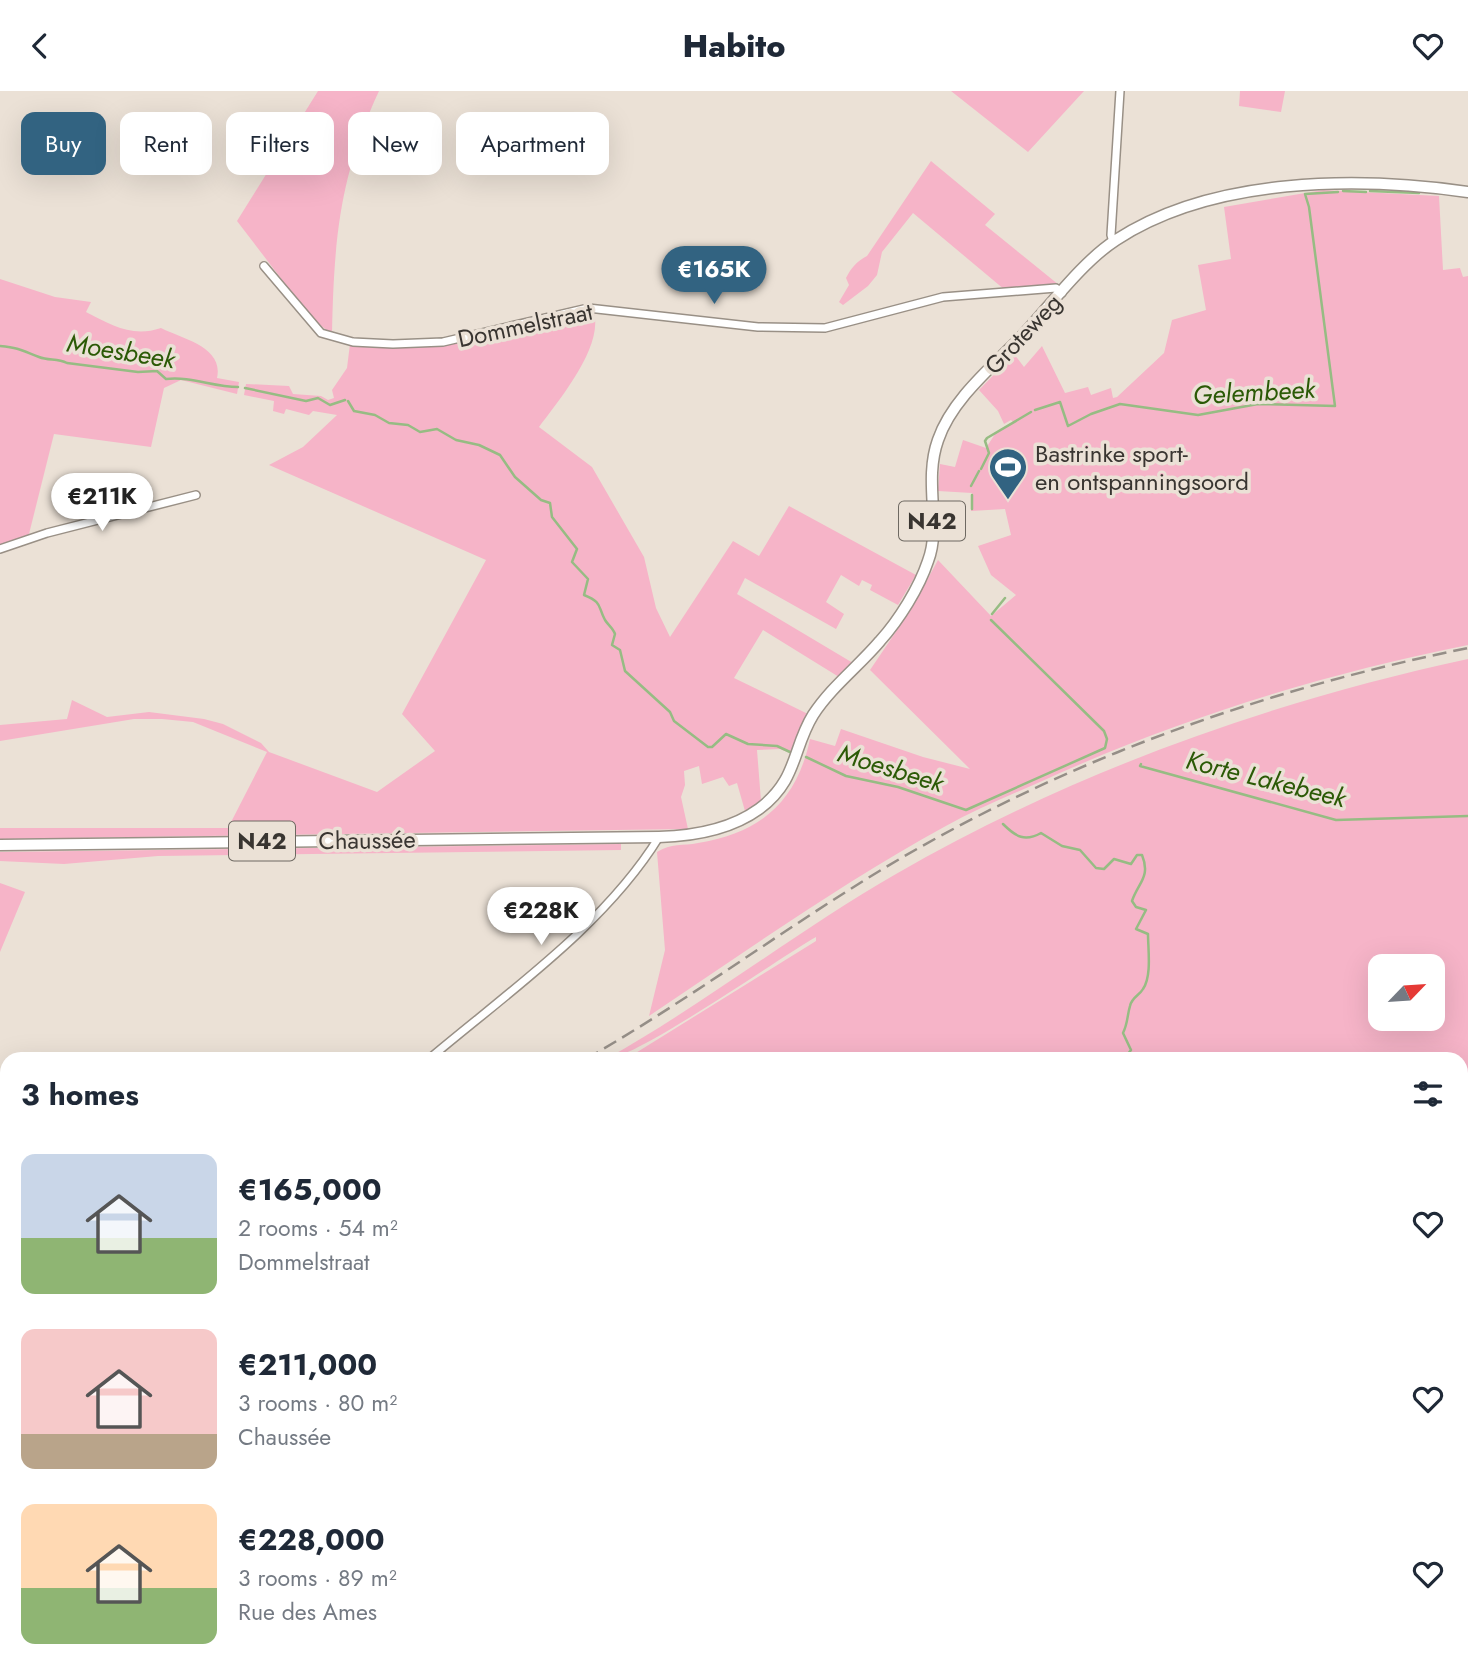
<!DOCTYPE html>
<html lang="en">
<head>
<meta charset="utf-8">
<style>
  body { margin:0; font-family:Jost,sans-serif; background:#f2f2f3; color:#1f2937; height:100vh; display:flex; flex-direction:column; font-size:26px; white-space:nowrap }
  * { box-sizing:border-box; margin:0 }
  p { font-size:23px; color:#747a83 }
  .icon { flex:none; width:38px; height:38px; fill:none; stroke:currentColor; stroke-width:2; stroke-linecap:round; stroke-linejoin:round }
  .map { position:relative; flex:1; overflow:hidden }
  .sheet { position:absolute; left:0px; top:961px; width:1468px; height:625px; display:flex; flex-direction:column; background:#fff; border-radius:21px 21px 0 0; box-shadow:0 7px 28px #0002 }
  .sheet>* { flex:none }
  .top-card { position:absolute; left:21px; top:21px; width:700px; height:63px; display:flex; gap:14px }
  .needle { width:46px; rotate:65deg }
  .tools { position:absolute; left:1368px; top:863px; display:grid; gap:14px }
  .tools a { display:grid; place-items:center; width:77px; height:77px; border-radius:14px; background:#fff; box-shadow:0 7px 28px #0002; font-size:35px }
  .price { position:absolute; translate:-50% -60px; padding:0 16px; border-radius:24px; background:#fff; color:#222; font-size:23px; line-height:46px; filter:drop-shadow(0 2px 4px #0008) }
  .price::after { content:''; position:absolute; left:50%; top:42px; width:21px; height:16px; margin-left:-10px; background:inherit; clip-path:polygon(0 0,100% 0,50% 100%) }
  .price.active { background:#326381; color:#fff }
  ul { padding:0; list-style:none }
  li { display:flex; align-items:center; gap:21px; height:175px; padding:0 21px }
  li span { display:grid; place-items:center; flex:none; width:196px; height:140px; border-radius:14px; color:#555 }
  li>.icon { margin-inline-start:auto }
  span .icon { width:84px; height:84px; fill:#fffc; stroke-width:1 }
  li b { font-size:30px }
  h2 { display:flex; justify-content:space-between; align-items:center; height:84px; padding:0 21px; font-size:30px }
  .pill { padding:0 24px; border-radius:14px; background:#fff; box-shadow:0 7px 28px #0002; font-size:24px; line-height:63px }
  .pill.active { background:#326381; color:#fff }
  header { display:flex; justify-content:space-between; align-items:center; height:91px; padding:0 21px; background:#fff; font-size:32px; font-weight:800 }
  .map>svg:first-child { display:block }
  .green { fill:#f6b4c8; fill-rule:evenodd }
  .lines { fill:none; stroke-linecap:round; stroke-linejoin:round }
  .stream { stroke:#96bc83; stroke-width:2.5 }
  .minor-casing { stroke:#999086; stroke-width:10 }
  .primary-casing { stroke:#999086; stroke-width:13 }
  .minor { stroke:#fff; stroke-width:7 }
  .primary { stroke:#fff; stroke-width:10 }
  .rail { stroke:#958e87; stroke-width:2.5; stroke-dasharray:14 7; stroke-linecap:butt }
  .labels { text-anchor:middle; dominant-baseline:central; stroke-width:7; stroke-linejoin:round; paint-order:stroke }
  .shield { fill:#ebe1d6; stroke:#6e6962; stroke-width:2 }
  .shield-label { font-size:23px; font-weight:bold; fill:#393531 }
  .street-label { font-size:24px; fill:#393531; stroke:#ebe1d6 }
  .poi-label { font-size:24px; fill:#393531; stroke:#ebe1d6; text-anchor:start }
  .water-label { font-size:26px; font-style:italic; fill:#2b5a06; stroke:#ebe1d6 }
</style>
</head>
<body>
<header><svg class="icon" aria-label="back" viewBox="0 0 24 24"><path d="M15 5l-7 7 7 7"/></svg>Habito<svg class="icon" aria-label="heart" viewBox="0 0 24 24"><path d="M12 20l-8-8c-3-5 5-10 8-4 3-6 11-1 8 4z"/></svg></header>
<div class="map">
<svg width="1468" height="1585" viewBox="0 0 1468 1585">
  <rect width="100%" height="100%" fill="#ebe1d6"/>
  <path class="green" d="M318 0H379C339 86 334 150 332 243L312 228 237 130Z
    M951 0H1084L1028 61Z
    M1240 0H1285L1281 21 1239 15Z
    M931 70 995 123 985 134 1059 194 1005 199 913 122 882 161 877 184 868 195 843 214 839 211 849 194 846 187C851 177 857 170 867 165Z
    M1323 99 1439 105 1443 179 1460 177 1463 186 1468 185V554C1319 584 1178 628 1040 691 1008 705 975 719 944 736 842 792 746 860 649 925L665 859 657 761C671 752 683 755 698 752 761 742 797 710 810 648L835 655 841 638 923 666 970 678 870 579 910 520 938 469 991 525 1016 504 991 484 978 455 1011 444 1005 418 971 420 972 402 938 400 940 373 955 376 963 349 986 357 995 343 1013 331 1011 329 1004 333 998 320 979 299 1014 263 1024 276 1042 255 1065 302 1088 296 1091 304 1111 297 1113 307 1117 306 1164 262 1172 229 1206 219 1198 174 1231 168 1224 116Z
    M0 188 55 206 91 211 86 221C112 234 132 247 161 237 183 248 224 256 217 287L239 291 237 303 181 289 164 297 151 356 54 343 28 447 0 457Z
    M593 219C606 253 559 309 539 336L592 376 644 466 656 517 670 546 733 450 759 465 789 415 916 484 898 514 870 499 872 494 862 489 859 495 841 484 826 511 844 523 836 538 745 487 737 503 853 572 839 586 763 539 734 587 808 623 792 663 780 658 757 659 761 710 745 720 737 692 729 695 723 686 702 693 699 675 684 680 685 694 681 706 688 738 0 748V737H228L267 661 193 631 162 628H134L0 650V634L67 628 72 609 107 626 149 621 204 628 223 633 261 652 269 661 377 701 435 660 402 623 486 469 269 374 303 356 337 324 313 320 309 324 286 318 284 323 273 320 274 310 244 304 246 293 289 295 293 303 321 305 328 309 334 307 332 299 347 277 350 253 411 254Z
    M1468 568V1072L1461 1069V968H626L816 850V846C779 867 636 968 606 968 706 912 797 840 896 783 1073 681 1269 611 1468 568ZM1433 875V928H1381V875Z
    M621 753V759L158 765 64 773 0 770V761Z
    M0 792 25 801 0 861Z
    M1461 1106 1468 1108V1585H626L637 1578H1461Z
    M333 1578 342 1585 277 1583 161 1585 155 1579Z
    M388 1578H574V1579L562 1585H385Z"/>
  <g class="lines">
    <path class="stream" d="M1343 100 1366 101
      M1370 100 1419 102
      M0 255C20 257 21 259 39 266 49 270 57 267 67 272L138 281 157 280 166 288C191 285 213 296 238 296
      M245 297 306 310 318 307 330 314 345 309
      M348 310 354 320 375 324 389 332 408 334 420 341 437 338 456 349 479 354 500 364 515 386 541 409 550 412 552 426 577 458 572 471 588 488 584 504C603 512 597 514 605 529 608 534 613 537 615 543L612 554 620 559 625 580 670 621 674 630 708 656H712L726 643 748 653 777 655 790 661
      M1035 319 1060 311 1068 335 1091 323 1120 313 1198 324 1258 313 1335 315 1309 116 1305 103 1338 101
      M981 378 989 362 985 350 987 347 1031 321
      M971 395 979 380
      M972 404V418
      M992 523 1005 507
      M806 666 846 685 898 696 966 719 1105 657 1107 648 1104 640 991 529
      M1141 673 1140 675 1336 729 1468 725
      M1003 733C1016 746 1025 751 1041 742L1062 755 1080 759 1096 777 1104 778 1114 768 1131 773 1137 764H1142C1151 786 1138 792 1132 810L1136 816 1146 819 1136 838 1148 843C1148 858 1152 885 1143 898 1139 905 1132 906 1130 915 1127 925 1128 932 1123 942L1131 959 1124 968
      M1461 1308H1468"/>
    <defs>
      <path id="minor" d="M1113 151 1111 144 1120 0
        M264 175 321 242 353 251 393 253 443 251 588 217 758 236 825 237 943 206 1056 197 1062 202
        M0 458 47 442 196 404
        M429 968C507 902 605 834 659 746
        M0 1315 7 1312
        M378 1585 381 1578"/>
      <path id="primary" d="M0 754 659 746C694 745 730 739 759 718 798 689 792 658 813 624 831 596 859 575 880 550 899 529 919 497 928 470 942 433 923 391 938 349 952 308 993 275 1022 245 1050 215 1082 171 1116 149 1212 86 1357 85 1468 101"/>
    </defs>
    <use href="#minor" class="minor-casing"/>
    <use href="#primary" class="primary-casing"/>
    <use href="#minor" class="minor"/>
    <use href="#primary" class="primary"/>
    <path class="rail" d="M586 968C687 910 781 840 881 779 1062 670 1261 599 1468 557
      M0 1185 7 1184"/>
  </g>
  <defs>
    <symbol id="stadium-pin" viewBox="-11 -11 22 30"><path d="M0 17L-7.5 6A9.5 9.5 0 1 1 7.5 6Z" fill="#326381" stroke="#ebe1d6"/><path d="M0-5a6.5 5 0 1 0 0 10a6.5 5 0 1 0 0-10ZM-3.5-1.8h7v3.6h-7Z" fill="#fff"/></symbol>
  </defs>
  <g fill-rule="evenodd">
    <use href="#stadium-pin" x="986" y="354" width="44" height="60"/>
  </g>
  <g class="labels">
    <g class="shield">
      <rect x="899" y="410.5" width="66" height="39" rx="5"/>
      <rect x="229" y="730.5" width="66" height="39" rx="5"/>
    </g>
    <g class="shield-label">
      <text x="932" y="430">N42</text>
      <text x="262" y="750">N42</text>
    </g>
    <g class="street-label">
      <text transform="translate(525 234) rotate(-12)">Dommelstraat</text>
      <text transform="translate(1023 243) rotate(-47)">Groteweg</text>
      <text transform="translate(367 749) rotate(-1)">Chaussée</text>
    </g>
    <g class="poi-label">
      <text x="1035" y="362">Bastrinke sport-<tspan x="1035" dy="28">en ontspanningsoord</tspan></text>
    </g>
    <g class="water-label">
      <text transform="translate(121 260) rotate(9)">Moesbeek</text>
      <text transform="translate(1254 301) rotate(-3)">Gelembeek</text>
      <text transform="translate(891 677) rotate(17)">Moesbeek</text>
      <text transform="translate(1266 688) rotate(14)">Korte Lakebeek</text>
    </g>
  </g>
</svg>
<div class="tools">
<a><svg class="needle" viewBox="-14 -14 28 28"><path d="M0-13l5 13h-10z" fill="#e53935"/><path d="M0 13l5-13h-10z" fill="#747a83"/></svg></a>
</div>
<b class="price active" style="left:714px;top:215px">€165K</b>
<b class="price" style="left:102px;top:442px">€211K</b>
<b class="price" style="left:541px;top:856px">€228K</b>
<div class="top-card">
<a class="pill active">Buy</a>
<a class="pill">Rent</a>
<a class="pill">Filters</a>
<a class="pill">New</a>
<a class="pill">Apartment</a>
</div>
<section class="sheet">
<h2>3 homes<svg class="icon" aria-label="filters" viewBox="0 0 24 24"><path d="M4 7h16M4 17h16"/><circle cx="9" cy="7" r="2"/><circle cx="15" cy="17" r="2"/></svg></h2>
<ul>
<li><span style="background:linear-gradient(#c9d6e8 60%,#8fb573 0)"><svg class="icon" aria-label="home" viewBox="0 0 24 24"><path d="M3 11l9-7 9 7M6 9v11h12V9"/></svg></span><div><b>€165,000</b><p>2 rooms · 54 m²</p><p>Dommelstraat</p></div><svg class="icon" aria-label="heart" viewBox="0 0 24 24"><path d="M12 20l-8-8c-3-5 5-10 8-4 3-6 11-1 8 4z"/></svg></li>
<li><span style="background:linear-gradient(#f6c9c9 75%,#b9a48a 0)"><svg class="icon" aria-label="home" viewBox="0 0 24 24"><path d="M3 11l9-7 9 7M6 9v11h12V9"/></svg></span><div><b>€211,000</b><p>3 rooms · 80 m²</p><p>Chaussée</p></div><svg class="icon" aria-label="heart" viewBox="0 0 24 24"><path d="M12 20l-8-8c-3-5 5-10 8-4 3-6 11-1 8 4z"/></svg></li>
<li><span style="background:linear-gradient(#ffd9b3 60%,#8fb573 0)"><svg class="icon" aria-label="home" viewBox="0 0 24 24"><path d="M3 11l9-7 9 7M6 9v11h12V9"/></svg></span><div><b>€228,000</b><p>3 rooms · 89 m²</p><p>Rue des Ames</p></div><svg class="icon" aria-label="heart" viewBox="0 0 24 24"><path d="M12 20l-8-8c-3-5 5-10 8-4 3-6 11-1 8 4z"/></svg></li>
</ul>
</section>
</div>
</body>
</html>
